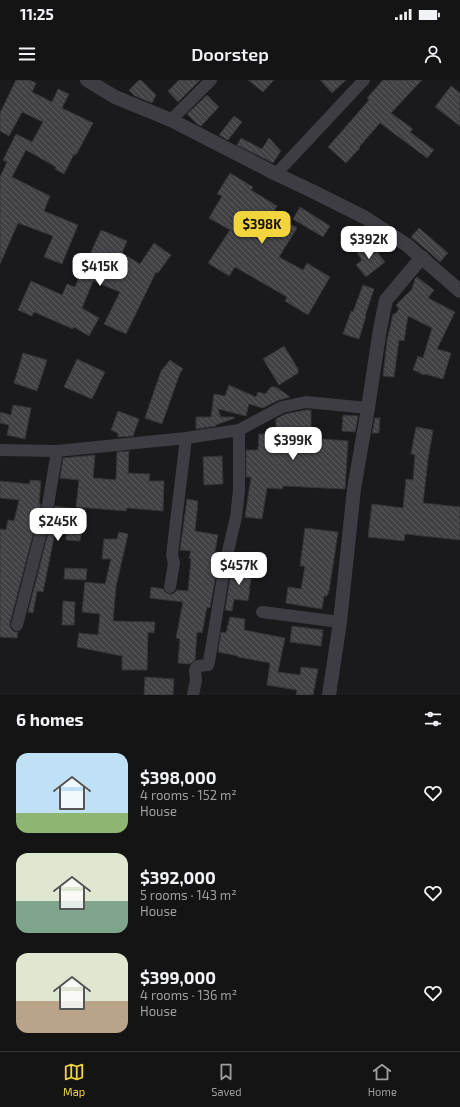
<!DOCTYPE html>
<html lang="en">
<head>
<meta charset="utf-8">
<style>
  body { margin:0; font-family:"Exo 2",sans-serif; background:#212122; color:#f1f3f6; height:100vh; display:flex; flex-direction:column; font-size:15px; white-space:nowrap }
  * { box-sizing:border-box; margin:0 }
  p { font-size:13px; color:#9d9ea0 }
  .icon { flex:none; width:22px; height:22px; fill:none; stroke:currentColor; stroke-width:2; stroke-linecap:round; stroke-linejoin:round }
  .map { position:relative; height:615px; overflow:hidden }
  .details { display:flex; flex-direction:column; background:#141415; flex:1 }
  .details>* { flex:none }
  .price { position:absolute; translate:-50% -34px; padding:0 9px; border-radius:8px; background:#fff; color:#222; font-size:13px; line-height:26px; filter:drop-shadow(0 1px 2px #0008) }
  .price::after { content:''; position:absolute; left:50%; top:24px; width:12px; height:9px; margin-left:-6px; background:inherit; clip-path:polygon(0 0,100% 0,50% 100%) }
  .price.selected { background:#f2d43c; color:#111 }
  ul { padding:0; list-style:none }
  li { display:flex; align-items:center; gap:12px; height:100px; padding:0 16px }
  li span { display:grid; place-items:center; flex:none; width:112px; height:80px; border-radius:12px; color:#555 }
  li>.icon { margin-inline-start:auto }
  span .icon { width:48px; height:48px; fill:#fffc; stroke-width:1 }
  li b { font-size:17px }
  h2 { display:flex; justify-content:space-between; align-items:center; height:48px; padding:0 16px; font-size:17px }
  .status { display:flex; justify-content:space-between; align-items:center; height:28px; padding:0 20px; background:#141415; direction:ltr }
  .status svg { height:11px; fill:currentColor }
  header { display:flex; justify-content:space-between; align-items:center; height:52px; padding:0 16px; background:#141415; font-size:18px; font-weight:600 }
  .menu { display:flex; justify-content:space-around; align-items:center; height:56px; border-top:1px solid #333334; background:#141415; font-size:11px; color:#9d9ea0 }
  .menu a { display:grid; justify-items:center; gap:2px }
  .menu .selected { color:#f2d43c }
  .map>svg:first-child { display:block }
  .building { fill:url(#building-back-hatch); stroke:#353438 }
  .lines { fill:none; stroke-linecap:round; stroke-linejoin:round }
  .minor { stroke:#3d3d43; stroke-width:12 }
  .tertiary { stroke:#3d3d43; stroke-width:14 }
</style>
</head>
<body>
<div class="status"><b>11:25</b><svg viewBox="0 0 49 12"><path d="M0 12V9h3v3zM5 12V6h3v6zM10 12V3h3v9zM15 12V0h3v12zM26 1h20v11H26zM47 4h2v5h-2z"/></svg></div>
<header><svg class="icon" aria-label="menu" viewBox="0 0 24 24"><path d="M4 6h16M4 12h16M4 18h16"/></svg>Doorstep<svg class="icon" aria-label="person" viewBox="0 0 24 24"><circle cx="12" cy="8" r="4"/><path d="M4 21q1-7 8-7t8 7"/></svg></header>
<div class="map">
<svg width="460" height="615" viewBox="0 0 460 615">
  <defs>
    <pattern id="building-back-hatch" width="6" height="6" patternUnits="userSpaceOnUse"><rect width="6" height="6" fill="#424246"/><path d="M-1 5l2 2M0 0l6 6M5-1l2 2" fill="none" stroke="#5b5b5f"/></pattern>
  </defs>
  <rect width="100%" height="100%" fill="#1a1a1c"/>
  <path class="building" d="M16 0H29L36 3 32 12 52 22 58 9 69 14 62 28 93 43 76 75 74 74 64 94 55 89 56 87 26 70 12 97 50 116 44 131 78 145 62 184 44 177 53 156 18 143 0 184V97L7 82 3 80 16 54 32 62 43 42 22 32 9 56 0 51V33Z
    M139 0H141L156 15 152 23 135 16 129 10Z
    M179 0H200L178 22 168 11Z
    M248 0H274L263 12Z
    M320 0H346L332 13Z
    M383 0H422L391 33 413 49 410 52 434 70 427 78 380 43 359 67 360 68 346 83 328 67 369 20 367 18Z
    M451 6 460 13V46L435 27Z
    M207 15 219 27 201 46 197 44 187 34Z
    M234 36 242 42 228 60 219 55Z
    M241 58 262 69 269 58 281 71 273 83 237 65Z
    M230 93 253 107 251 110 277 126 273 134 297 148 279 177 303 190 307 183 330 197 308 235 285 221 287 217 235 187 229 196 208 183 230 150 209 138 222 116 217 114Z
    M300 127 330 146 323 157 293 139Z
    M419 148 448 173 440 182 428 171 411 157Z
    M101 150 127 161 122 173 140 184 154 163 171 175 158 193 156 192 126 254 104 244 120 212 93 201 82 228 99 238 89 256 74 247 73 249 34 232 32 236 18 230 31 201 62 215 67 204 75 207 86 180 87 181Z
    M370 163 385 182 366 197 356 185 362 180 357 173Z
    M417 197 434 210 428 218 455 232 437 269 451 273 443 299 425 294 424 295 419 293V292L413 290 418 276 423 278 432 248 408 236 404 261 399 260 394 297 383 296 387 261 393 234H395L399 229 396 225 412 209 415 199Z
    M363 205 374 209 365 236H366L359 259 343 254 351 231 353 232Z
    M284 266 298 289V293L279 305 263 279Z
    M23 273 47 280 37 311 14 303Z
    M77 279 105 292 92 319 64 307Z
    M170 280 183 289 180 293 162 344 145 338 161 291Z
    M229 305 256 317 258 312 265 314 271 307H276L290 317 279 320 263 328 249 324 246 336 218 329 221 337H234L235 338 216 345V346L196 349V337H211L214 314 225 316Z
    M13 325 31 328 25 359 7 355 9 345 0 343V332L11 335Z
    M306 330H311V358L348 361 345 409 283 406 282 409 267 408 262 439 245 437 251 397H246V370H258L259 354H276V339L285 334Z
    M118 331 139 339 133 356 118 357V353L111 350Z
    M343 335 358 336 355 352 342 351Z
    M375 338H380L379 353H372Z
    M416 347 433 350 428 379 423 423 460 427V460L405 454 404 461 368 457 372 424 403 428 406 399 413 400 415 375 411 374Z
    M129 371 128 393 150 394 149 401H164L163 431 127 428 126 431 76 427 79 400 60 398 63 378 95 375 93 398 116 400 117 372Z
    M222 376 223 404 204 405 203 377Z
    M30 400 41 401 39 424H41L10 543V547L12 550 15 552H18L17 558 0 557V449L6 450 8 440 14 441 19 420 0 418V401L30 404Z
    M187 419 198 421 195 451 218 455 213 482 218 483 210 528 207 527 202 553 197 552 195 580 190 584 178 583 180 559 176 558 183 522 150 518 151 507 163 509 165 512 169 514H173L177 510 188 511 191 479 189 478 191 471 180 470Z
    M55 426 85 430 80 461 66 460 67 443 57 442 43 512 37 511 33 533 28 532Z
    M305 448 338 452 329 511 327 516H324L322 529 286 523 288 507 301 509 305 486H300Z
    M119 452 128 454 116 506 113 541 155 542 154 553 148 552 147 590H122V576L77 567 79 553 98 555 100 534 82 532 85 502 105 504 111 479H102L104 459H117Z
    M232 486 253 491 249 509H250L248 521 234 519 232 531 225 530Z
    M65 488 87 489 86 500 64 499Z
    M63 521 75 522 74 545H62Z
    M230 537 245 539 244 550 285 558 278 592 300 595 301 587 318 589 313 615H296L297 610 267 605 270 583 238 577V576L218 572 221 552 226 553Z
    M292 546 323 550 321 566 290 562Z
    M145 597 174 599 173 615H144Z"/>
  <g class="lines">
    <path class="minor" d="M171 40 211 0
      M276 94 364 0
      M0 370 57 371 186 358 239 350 282 327 306 322 368 328
      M170 507 174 483 172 475 186 358
      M262 532 340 542
      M17 545 48 425 57 371
      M193 615 196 600 195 591 196 588 198 586 208 585 209 582 225 484 236 437 239 410V350"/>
    <path class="tertiary" d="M87 0 115 17 171 40 276 94 312 111 364 137 407 165 460 211
      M329 615 340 542 354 409 368 328 380 249 386 220 422 177"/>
  </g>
</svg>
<b class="price selected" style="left:262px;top:165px">$398K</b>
<b class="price" style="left:369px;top:180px">$392K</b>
<b class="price" style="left:100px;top:207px">$415K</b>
<b class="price" style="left:293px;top:381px">$399K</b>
<b class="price" style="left:58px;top:462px">$245K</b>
<b class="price" style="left:239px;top:506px">$457K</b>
</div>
<section class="details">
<h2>6 homes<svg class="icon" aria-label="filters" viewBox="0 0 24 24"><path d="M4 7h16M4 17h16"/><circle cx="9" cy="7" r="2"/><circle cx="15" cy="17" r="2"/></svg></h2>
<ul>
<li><span style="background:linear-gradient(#bfe0f5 75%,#8fb573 0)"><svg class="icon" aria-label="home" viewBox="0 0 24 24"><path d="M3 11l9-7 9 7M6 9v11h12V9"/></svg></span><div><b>$398,000</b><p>4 rooms · 152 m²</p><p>House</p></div><svg class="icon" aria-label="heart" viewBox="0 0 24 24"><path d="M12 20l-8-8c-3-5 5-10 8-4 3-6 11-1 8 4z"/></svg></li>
<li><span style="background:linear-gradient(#dfe7d0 60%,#7fa58c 0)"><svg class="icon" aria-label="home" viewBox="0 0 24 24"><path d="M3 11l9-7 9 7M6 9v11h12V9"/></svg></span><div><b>$392,000</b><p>5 rooms · 143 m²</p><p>House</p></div><svg class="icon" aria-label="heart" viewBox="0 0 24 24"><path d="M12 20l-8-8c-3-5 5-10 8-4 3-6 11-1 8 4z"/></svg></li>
<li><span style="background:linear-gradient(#dfe7d0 60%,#b9a48a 0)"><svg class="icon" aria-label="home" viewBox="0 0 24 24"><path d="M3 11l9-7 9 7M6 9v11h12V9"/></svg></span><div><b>$399,000</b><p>4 rooms · 136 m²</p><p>House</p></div><svg class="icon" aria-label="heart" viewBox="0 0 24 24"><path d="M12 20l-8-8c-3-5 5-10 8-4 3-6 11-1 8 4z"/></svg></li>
</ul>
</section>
<nav class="menu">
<a class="selected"><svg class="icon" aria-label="map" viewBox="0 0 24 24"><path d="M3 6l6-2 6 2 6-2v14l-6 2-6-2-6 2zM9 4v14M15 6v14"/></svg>Map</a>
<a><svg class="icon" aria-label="saved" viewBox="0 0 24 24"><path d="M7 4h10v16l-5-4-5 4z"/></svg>Saved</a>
<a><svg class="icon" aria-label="home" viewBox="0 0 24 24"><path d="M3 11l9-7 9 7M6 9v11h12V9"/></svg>Home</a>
</nav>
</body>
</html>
